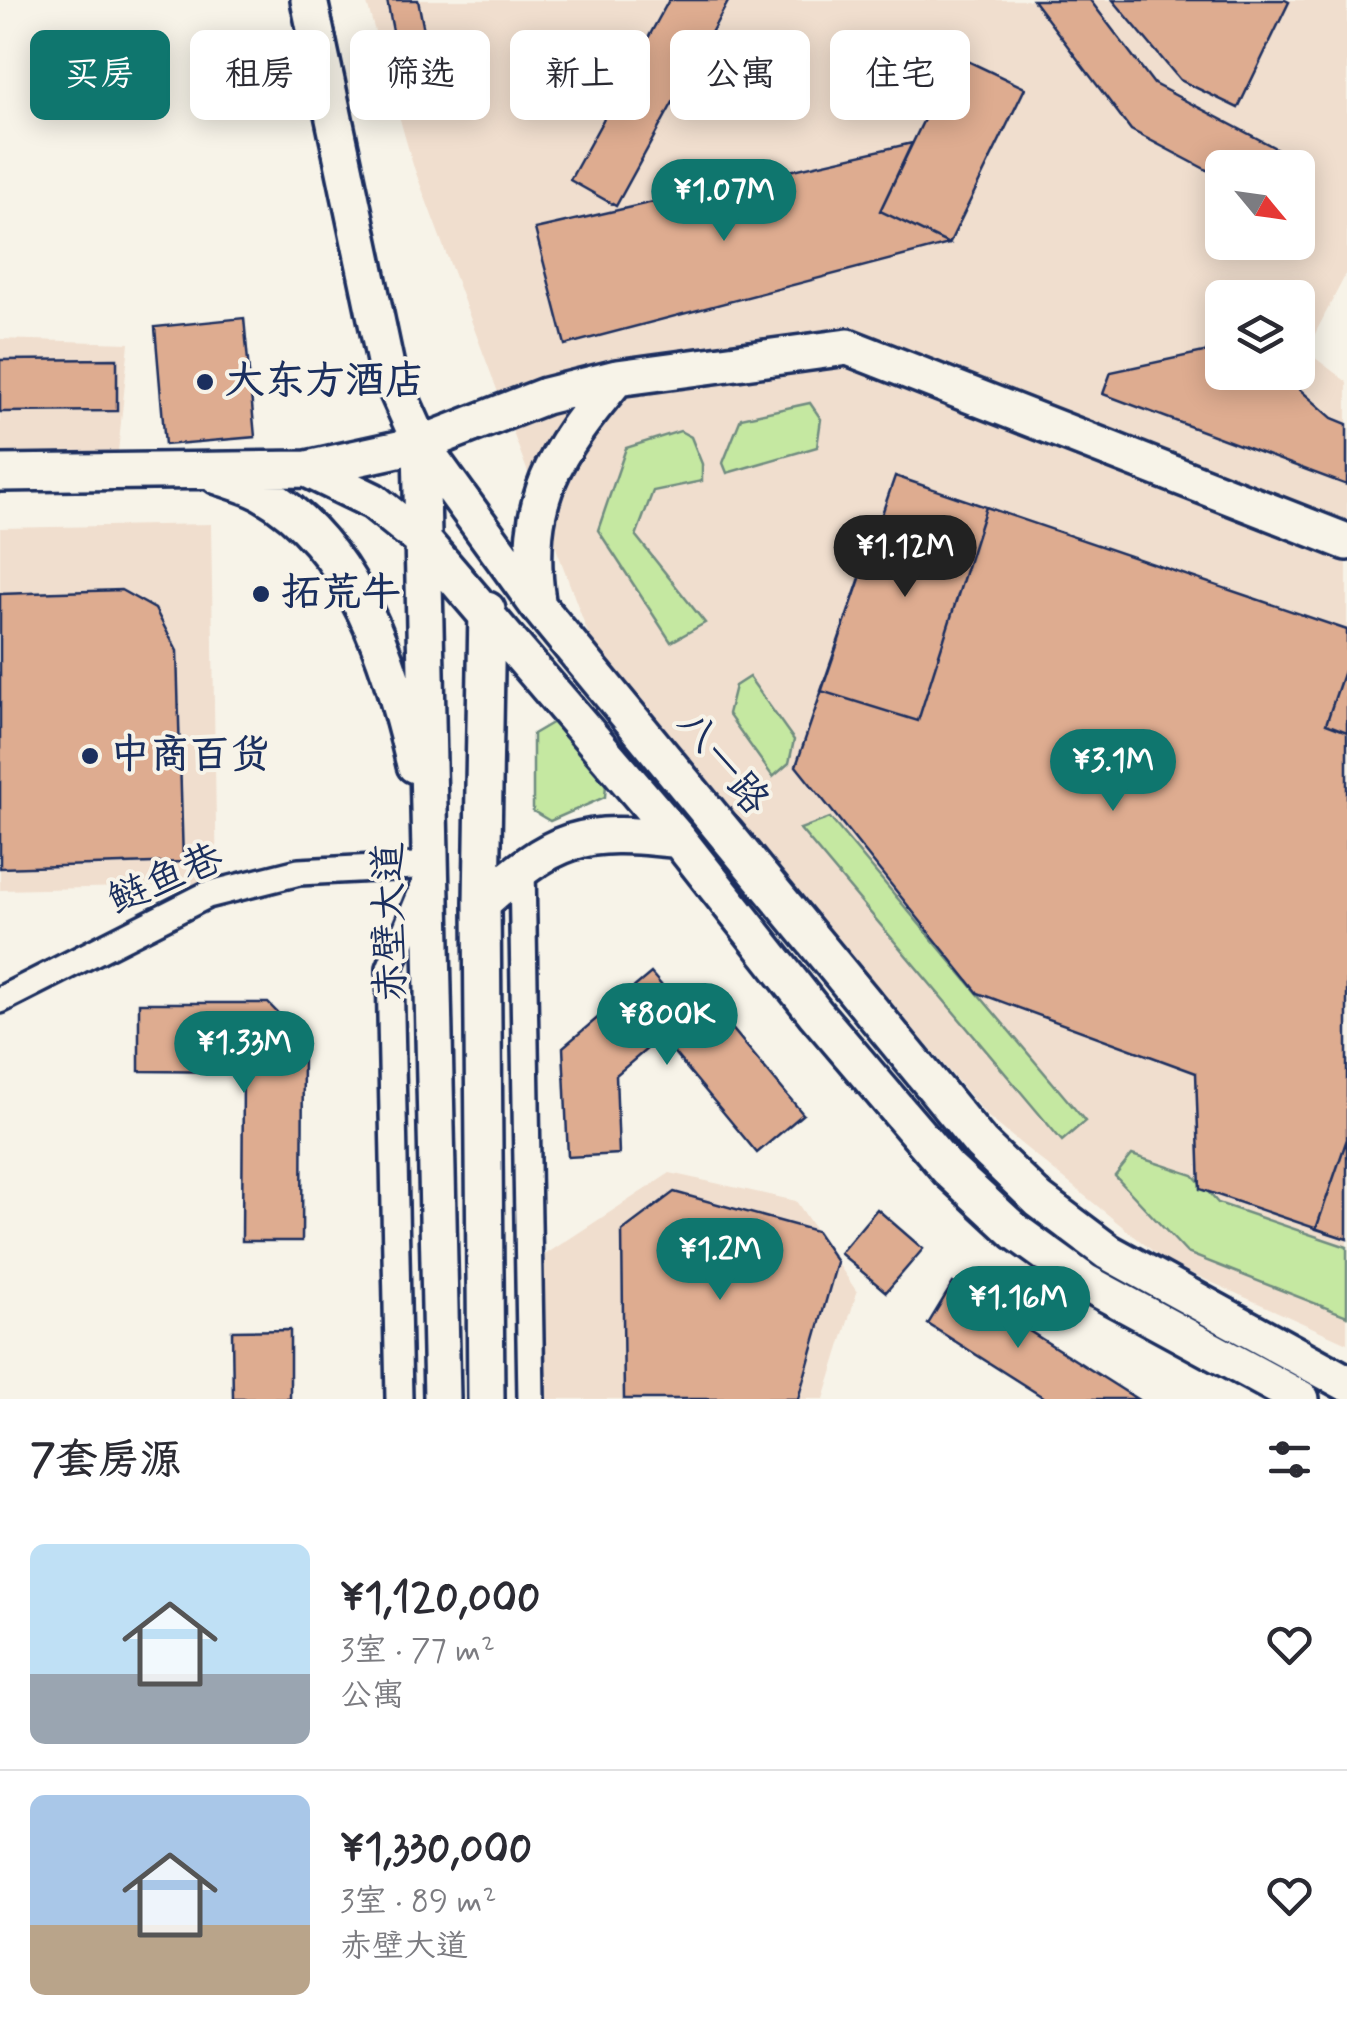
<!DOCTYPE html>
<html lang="zh">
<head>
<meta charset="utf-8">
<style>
  body { margin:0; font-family:Mynerve,"LXGW WenKai TC",sans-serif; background:#f2f2f3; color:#2b2b33; height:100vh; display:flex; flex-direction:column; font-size:38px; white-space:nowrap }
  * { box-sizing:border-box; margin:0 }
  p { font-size:32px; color:#7c7c81 }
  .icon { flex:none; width:55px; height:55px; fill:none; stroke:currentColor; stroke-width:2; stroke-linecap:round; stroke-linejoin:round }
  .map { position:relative; height:1399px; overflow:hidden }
  .sheet { display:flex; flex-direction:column; background:#fff; flex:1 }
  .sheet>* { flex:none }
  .guide { position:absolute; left:30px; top:30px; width:1288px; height:90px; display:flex; gap:20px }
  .needle { width:65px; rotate:119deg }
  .fabs { position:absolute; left:1205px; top:150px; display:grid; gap:20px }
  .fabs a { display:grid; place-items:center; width:110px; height:110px; border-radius:15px; background:#fff; box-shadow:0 5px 25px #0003; font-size:50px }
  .price { position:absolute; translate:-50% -85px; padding:0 22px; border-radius:35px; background:#0f766e; color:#fff; font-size:32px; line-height:65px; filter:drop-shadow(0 2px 5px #0008) }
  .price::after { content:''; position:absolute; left:50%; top:60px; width:30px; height:22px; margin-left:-15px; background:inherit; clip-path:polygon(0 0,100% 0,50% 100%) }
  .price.active { background:#222; color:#fff }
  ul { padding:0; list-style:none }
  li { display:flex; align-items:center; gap:30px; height:250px; padding:0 30px }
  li+li { border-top:2px solid #e1e1e2 }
  li span { display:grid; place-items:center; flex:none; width:280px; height:200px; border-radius:15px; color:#555 }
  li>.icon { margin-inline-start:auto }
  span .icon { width:120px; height:120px; fill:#fffc; stroke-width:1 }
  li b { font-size:42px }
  h2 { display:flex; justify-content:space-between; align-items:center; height:120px; padding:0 30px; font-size:42px }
  .chip { padding:0 35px; border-radius:15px; background:#fff; box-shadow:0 5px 25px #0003; font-size:35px; line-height:90px }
  .chip.active { background:#0f766e; color:#fff }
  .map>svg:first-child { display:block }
  .built { fill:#f0dece; fill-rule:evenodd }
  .green { fill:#c5e8a1; stroke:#708c80; stroke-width:2.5 }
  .building { fill:#deac90; stroke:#1b2f5e; stroke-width:2.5 }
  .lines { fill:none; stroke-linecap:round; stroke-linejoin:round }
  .street-casing { stroke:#1b2f5e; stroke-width:32 }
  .secondary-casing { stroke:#1b2f5e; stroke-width:42 }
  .street { stroke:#f7f3e8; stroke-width:25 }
  .secondary { stroke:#f7f3e8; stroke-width:35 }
  .poi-dot { fill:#1b2f5e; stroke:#f7f3e8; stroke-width:4 }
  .labels { text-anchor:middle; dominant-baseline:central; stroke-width:8; stroke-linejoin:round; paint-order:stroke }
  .poi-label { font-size:40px; font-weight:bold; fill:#1b2f5e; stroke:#f7f3e8; text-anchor:start }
  .street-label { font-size:40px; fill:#1b2f5e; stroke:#f7f3e8 }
</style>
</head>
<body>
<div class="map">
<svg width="1347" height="1399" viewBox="0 0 1347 1399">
  <rect width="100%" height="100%" fill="#f7f3e8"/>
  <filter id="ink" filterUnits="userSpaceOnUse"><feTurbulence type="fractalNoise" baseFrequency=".01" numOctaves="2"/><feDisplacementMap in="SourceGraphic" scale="20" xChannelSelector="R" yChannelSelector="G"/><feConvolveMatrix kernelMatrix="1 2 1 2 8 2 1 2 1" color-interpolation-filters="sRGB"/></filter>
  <g filter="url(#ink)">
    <path class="built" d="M366 0H1347V272L1306 351 1347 382V1343L1166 1262 987 1116 595 652 413 165ZM1222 168H1298V242H1222ZM1222 298H1298V372H1222Z
      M0 339 129 343 117 462 0 461Z
      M211 524 217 885 0 890V528Z
      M670 1173 796 1201 857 1292 824 1399H538L540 1258Z"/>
    <path class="green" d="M810 403 821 419 817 447 727 473 723 463 741 418Z
      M680 431 691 437 702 464V481L653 491 636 536 705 623 671 642 598 530 626 448Z
      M749 677 794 740 789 763 773 777 728 714 735 686Z
      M555 721 606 784 605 797 550 821 533 811V734Z
      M830 818 1085 1121 1062 1141 800 829Z
      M1132 1155 1193 1175 1218 1203 1347 1247V1316L1187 1253 1115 1176Z"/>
    <path class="building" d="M387 0H418L428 51 398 57Z
      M669 0H729L616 206 570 180Z
      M1033 0H1090L1154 84 1285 153 1278 168H1222V178L1131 130Z
      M1113 0H1285L1289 2 1238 108 1180 80Z
      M955 55 1025 88 949 244 880 211Z
      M912 143 880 211 949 244 565 345 535 229Z
      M244 318 255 437 165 445 155 327Z
      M1222 348V372H1280L1332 418 1347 424V485L1103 394 1111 372Z
      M117 359V411L0 412V360Z
      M895 476 1347 630V1239L1200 1189 1196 1073 978 993 796 766Z
      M895 476 986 507 918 721 821 691Z
      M121 590 155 609 177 651 183 862 0 868V594Z
      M1347 662V732L1326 724Z
      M651 973 681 1008 701 991 803 1114 757 1153 661 1037 616 1075 619 1154 568 1157 563 1047Z
      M139 1003H268L303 1039 302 1241H242L243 1072 139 1071Z
      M1347 1139V1239L1316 1229Z
      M674 1192 816 1231 837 1262 798 1399H624L622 1231Z
      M877 1209 923 1249 886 1292 840 1253Z
      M953 1283 1137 1399H1046L928 1324Z
      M290 1330V1399H233L232 1331Z"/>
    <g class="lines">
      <defs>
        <path id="street" d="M522 867 531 1399
          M0 1000 207 895 299 872 433 865 390 968 399 1399"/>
        <path id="secondary" d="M309 0 386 366 421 444 538 606 981 1144 1039 1200 1108 1252 1347 1383
          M421 445 442 1399
          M307 469 373 501 424 542 679 840 816 1014 948 1169 1016 1232 1085 1282 1301 1399
          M0 473 307 469 421 444 545 396 617 378 848 347 1347 542
          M218 476C232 481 248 485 261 492 356 546 392 666 415 765
          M537 601C523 500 554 453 617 378
          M482 903C555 837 580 828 679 840
          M486 1399 482 903 487 610"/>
      </defs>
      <use href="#street" class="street-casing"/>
      <use href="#secondary" class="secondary-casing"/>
      <use href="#street" class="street"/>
      <use href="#secondary" class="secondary"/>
    </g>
  </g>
  <g class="poi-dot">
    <circle cx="205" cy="382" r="10"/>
    <circle cx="261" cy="594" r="10"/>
    <circle cx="90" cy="756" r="10"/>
  </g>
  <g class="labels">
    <g class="poi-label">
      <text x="225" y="382">大东方酒店</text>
      <text x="281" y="594">拓荒牛</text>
      <text x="110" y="756">中商百货</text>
    </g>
    <g class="street-label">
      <text transform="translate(722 763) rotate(51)">八一路</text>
      <text transform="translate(166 880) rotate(-23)">鲢鱼巷</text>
      <text transform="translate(391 922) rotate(-91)">赤壁大道</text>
    </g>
  </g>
</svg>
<div class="fabs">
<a><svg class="needle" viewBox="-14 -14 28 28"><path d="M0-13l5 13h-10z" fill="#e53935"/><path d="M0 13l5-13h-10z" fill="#7c7c81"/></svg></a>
<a><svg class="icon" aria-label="layers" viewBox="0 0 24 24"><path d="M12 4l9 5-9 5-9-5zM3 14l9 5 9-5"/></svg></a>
</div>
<b class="price" style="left:724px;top:244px">¥1.07M</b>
<b class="price active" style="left:905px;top:600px">¥1.12M</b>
<b class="price" style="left:1113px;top:814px">¥3.1M</b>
<b class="price" style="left:667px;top:1068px">¥800K</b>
<b class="price" style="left:244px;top:1096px">¥1.33M</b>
<b class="price" style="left:720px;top:1303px">¥1.2M</b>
<b class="price" style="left:1018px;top:1351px">¥1.16M</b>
<div class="guide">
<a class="chip active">买房</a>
<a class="chip">租房</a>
<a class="chip">筛选</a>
<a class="chip">新上</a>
<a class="chip">公寓</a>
<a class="chip">住宅</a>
</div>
</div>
<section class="sheet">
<h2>7套房源<svg class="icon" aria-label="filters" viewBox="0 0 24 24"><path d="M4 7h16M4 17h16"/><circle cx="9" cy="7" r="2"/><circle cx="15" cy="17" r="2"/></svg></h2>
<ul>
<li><span style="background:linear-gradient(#bfe0f5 65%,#9aa5b1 0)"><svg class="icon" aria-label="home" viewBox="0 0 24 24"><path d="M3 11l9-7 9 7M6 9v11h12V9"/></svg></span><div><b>¥1,120,000</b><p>3室 · 77 m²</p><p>公寓</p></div><svg class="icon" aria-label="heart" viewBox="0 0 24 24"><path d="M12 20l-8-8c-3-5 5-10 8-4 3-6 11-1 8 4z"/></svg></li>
<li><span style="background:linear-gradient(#a9c7e8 65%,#b9a48a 0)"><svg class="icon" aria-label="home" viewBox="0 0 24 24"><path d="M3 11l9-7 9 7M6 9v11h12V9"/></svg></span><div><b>¥1,330,000</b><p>3室 · 89 m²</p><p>赤壁大道</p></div><svg class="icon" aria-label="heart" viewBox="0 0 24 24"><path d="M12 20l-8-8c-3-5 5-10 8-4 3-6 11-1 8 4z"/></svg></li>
</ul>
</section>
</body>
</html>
